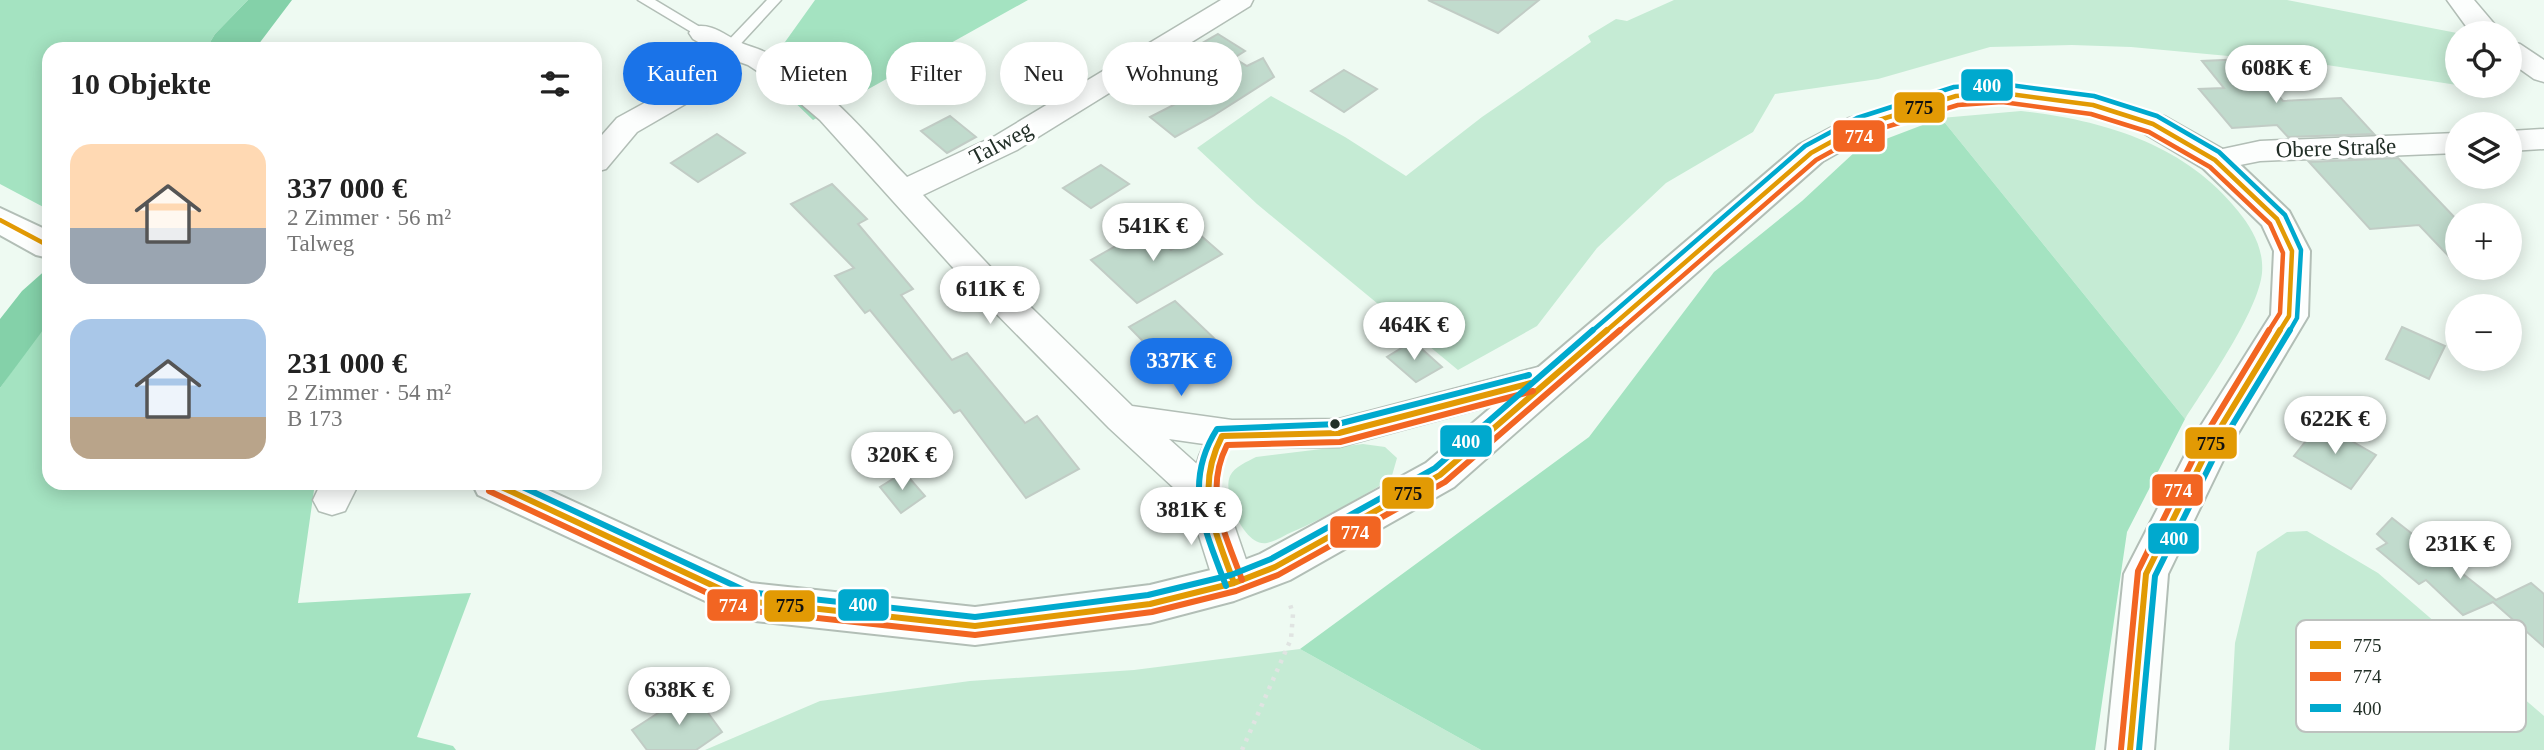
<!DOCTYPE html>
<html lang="de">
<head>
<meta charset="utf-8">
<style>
  body { margin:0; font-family:Georgia,serif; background:#f2f2f2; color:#222; height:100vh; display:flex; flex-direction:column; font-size:26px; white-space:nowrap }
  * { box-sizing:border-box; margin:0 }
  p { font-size:23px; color:#767676 }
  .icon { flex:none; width:38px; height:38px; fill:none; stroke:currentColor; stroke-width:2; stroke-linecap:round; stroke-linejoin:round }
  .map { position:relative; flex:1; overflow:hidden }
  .sheet { position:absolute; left:42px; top:42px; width:560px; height:448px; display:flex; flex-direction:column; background:#fff; border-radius:21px; box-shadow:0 4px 18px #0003 }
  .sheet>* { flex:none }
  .hud { position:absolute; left:623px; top:42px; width:665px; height:63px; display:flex; gap:14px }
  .tools { position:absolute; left:2445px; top:21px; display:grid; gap:14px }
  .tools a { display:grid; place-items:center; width:77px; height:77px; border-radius:50%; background:#fff; box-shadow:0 4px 18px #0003; font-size:35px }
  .price { position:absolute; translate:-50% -60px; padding:0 16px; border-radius:24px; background:#fff; color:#222; font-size:23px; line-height:46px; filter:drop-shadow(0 2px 4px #0008) }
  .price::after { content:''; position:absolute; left:50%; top:42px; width:21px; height:16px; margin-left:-10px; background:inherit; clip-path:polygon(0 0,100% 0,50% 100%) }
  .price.active { background:#1a73e8; color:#fff }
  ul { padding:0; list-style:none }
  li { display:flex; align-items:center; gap:21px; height:175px; padding:0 28px }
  li span { display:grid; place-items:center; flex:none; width:196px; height:140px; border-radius:21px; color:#555 }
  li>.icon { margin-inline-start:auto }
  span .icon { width:84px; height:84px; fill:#fffc; stroke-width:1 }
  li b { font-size:30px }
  h2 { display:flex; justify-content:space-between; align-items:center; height:84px; padding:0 28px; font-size:30px }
  .chip { padding:0 24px; border-radius:32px; background:#fff; box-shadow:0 4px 18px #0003; font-size:24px; line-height:63px }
  .chip.active { background:#1a73e8; color:#fff }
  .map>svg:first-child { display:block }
  .green { fill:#c5ebd4 }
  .forest { fill:#a4e3c1 }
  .water { fill:#84d1a9 }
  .building { fill:#c1dbcd; stroke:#c1ccc5; stroke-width:2 }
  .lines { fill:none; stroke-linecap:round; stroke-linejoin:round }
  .service-casing { stroke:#b2beb6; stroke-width:3 }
  .minor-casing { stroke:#b2beb6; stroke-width:3 }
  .primary-casing { stroke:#b2beb6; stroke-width:4 }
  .path { stroke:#e0e4e2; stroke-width:4.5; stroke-dasharray:3.5 6; stroke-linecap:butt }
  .service { fill:#fcfefd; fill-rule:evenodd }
  .minor { fill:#fcfefd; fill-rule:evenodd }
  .primary { fill:#fcfefd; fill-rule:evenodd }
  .bus-1-far1-casing { stroke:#fff; stroke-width:9 }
  .bus-1-casing { stroke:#fff; stroke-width:11 }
  .bus-2-far1-casing { stroke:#fff; stroke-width:9 }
  .bus-2-casing { stroke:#fff; stroke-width:11 }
  .bus-3-far1-casing { stroke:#fff; stroke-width:9 }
  .bus-3-casing { stroke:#fff; stroke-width:11 }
  .bus-1-far1 { stroke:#e29a04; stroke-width:4.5 }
  .bus-1 { stroke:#e29a04; stroke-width:6 }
  .bus-2-far1 { stroke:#f26522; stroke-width:4.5 }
  .bus-2 { stroke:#f26522; stroke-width:6 }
  .bus-3-far1 { stroke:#00a9ce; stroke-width:4.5 }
  .bus-3 { stroke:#00a9ce; stroke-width:6 }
  .bus-dot { fill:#222f27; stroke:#fff; stroke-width:2.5 }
  .labels { text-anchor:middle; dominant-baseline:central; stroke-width:7; stroke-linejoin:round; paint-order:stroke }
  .street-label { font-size:23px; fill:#222f27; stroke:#fff }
  .key { fill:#fff; stroke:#bdc1be; stroke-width:2 }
  .key-label { font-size:19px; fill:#222f27 }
  .line-badge { stroke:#fff; stroke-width:2.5 }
  .badge-label { font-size:19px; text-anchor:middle; font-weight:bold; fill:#fff }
  .pale-badge-label { font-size:19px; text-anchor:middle; font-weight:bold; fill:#111 }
</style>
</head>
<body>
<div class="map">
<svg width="2544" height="750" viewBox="0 0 2544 750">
  <rect width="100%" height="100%" fill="#eefaf2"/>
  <path class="green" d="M1674 0H2287L2457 33V85L2327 65 2131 47 2072 45 1990 47 1878 79 1775 94 1753 132 1666 183 1597 248 1537 326 1458 370 1257 204 1197 148 1271 96 1345 137 1406 176 1482 117 1591 42 1588 36 1616 19 1627 21Z
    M2021 111C2102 120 2185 144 2238 211 2252 228 2264 249 2262 273 2258 312 2207 384 2185 419L1941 118Z
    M1363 444 1385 447 1397 458 1391 479C1359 498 1327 517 1292 532 1285 535 1276 541 1267 543 1244 548 1222 493 1230 476 1235 466 1247 462 1256 457Z
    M2307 531 2378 573 2544 716V750H2229L2235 643 2257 552 2287 532Z
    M1300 649 1481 750H705L820 701 970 681 1134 670Z"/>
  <path class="forest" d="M0 0H248L215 34 206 49H49V210L0 184Z
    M815 0H1028L813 120 756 65 785 42Z
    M1941 118 2185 419 2127 532 2095 750H1481L1300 649 1589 437 1714 272 1802 201 1857 150Z
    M40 331 49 333V483H315L298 603 471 593 417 737 453 746 456 750H0V388Z"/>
  <path class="water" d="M248 0H292L255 49H206L215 34Z
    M49 267V322L0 388V319L22 291Z"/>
  <path class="building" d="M1428 0H1539L1498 33Z
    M1218 34 1245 51 1234 58 1247 66 1263 58 1274 77 1213 116 1175 137 1150 117 1203 90 1164 65Z
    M2246 59 2283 101 2341 98 2374 134 2288 137 2277 125 2232 128 2199 89 2224 88 2202 61Z
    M1344 70 1377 89 1344 112 1311 91Z
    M950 116 976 137 947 153 921 131Z
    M717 134 745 153 698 182 671 163Z
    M2398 158 2457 220V265L2419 225 2370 229 2309 162Z
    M1101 165 1129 184 1091 208 1063 188Z
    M832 184 867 219 858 224 913 289 901 295 952 360 967 353 1025 423 1037 416 1079 469 1026 498 960 410 954 413 870 310 865 313 835 276 854 268 791 204Z
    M1146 229 1171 250 1199 234 1222 254 1137 303 1091 260Z
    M1175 301 1218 342 1171 370 1129 327Z
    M2402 327 2445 346 2429 379 2386 359Z
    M1413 341 1442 367 1416 382 1387 357Z
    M2320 423 2376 455 2351 489 2294 456Z
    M904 472 925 496 901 513 880 487Z
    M2392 518 2496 600 2531 583 2544 594V647L2493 602 2463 615 2426 580 2419 584 2377 549 2387 543 2377 534Z
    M692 691 722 732 696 750H647L632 730Z"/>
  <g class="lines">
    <defs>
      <path id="service" d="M638 0H655L710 33 703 37 698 36Z
        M767 0H781L734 51H724V45Z
        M1232 427 1238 429 1241 434 1238 439C1214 448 1214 470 1213 493L1211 498 1204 501 1197 498C1189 482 1198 448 1212 436 1217 431 1225 429 1232 427Z"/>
      <path id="minor" d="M1221 0H1253L1250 6 1017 150 923 195 998 275 1132 406 1232 420 1339 419 1557 362 1569 366 1574 375 1569 384 1557 388 1339 447 1232 448 1169 439 1217 482 1223 493 1254 583 1248 595 1234 600 1220 595 1214 583 1188 501 1109 428 974 291 820 120 780 86 748 65 734 60 701 95 637 132 606 169 595 172V143L617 118 681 83 712 50 693 39 689 33 693 27C711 23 722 33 737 41 747 46 758 48 767 53 823 80 865 133 907 177L995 136Z
        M2447 0H2474L2502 33H2471Z
        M2510 42 2520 44 2544 60V82L2534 79 2510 62Z
        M2544 129V149L2510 151V131Z
        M2457 133V153L2260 161 2215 170 2204 167 2200 160 2204 153 2260 141Z
        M321 483H359L345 511 332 515 319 511 313 500Z"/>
      <path id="primary" d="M2002 83 2093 95 2165 117 2227 152 2289 211 2310 251 2308 316 2228 450 2168 574 2154 750H2106L2124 574 2197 432 2271 315 2274 251 2262 225 2203 168 2141 131 2089 115 2002 103 1959 106 1872 133 1823 161 1454 487 1290 580 1234 601 1150 623 975 645 746 620 478 495 472 483H533L751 583 975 607 1150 585 1231 565 1260 554 1426 463 1799 145 1848 119 1945 89Z
        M0 208 49 231V258L36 255 0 235Z"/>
    </defs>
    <use href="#service" class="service-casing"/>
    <use href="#minor" class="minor-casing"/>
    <use href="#primary" class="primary-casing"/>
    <path class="path" d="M1242 750 1291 639 1293 614 1289 601"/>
    <use href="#service" class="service"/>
    <use href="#minor" class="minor"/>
    <use href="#primary" class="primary"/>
    <defs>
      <path id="bus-1-far1" d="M0 220 49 246
        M1605 332 1811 153 1860 126 1956 96 2002 93 2093 105 2153 124 2215 160 2277 219 2292 251 2289 316 2279 332"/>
      <path id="bus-1" d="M493 483 746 601 975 626 1150 604 1234 583 1275 567 1440 475 1607 330
        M1234 583C1215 530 1194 490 1222 436L1339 433 1531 383
        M2130 750 2146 574 2211 443 2280 330"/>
      <path id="bus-2-far1" d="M1618 332 1816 160 1863 134 1958 105 2002 102 2091 114 2149 132 2210 167 2270 224 2283 253 2280 313 2268 332"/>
      <path id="bus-2" d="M489 491 744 610 975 635 1152 612 1236 591 1278 575 1445 482 1620 330
        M1242 580C1225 533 1203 493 1227 445L1340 442 1533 391
        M2121 749 2138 571 2203 439 2269 330"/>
      <path id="bus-3-far1" d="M1591 332 1805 146 1857 118 1954 87 2002 84 2094 96 2157 116 2219 152 2285 215 2301 250 2297 318 2289 332"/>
      <path id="bus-3" d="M514 483 748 592 975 617 1148 595 1231 575 1271 559 1435 468 1593 330
        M1226 586C1205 530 1182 484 1217 429L1338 424 1529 375
        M2139 750 2155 576 2219 447 2290 330"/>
    </defs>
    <use href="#bus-1-far1" class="bus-1-far1-casing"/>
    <use href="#bus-1" class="bus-1-casing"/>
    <use href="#bus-2-far1" class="bus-2-far1-casing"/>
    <use href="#bus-2" class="bus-2-casing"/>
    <use href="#bus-3-far1" class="bus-3-far1-casing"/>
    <use href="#bus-3" class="bus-3-casing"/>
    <use href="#bus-1-far1" class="bus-1-far1"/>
    <use href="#bus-1" class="bus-1"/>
    <use href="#bus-2-far1" class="bus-2-far1"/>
    <use href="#bus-2" class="bus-2"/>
    <use href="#bus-3-far1" class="bus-3-far1"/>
    <use href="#bus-3" class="bus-3"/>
  </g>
  <circle class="bus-dot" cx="1335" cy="424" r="6"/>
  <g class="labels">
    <g class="street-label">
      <text transform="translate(1001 143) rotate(-28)">Talweg</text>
      <text transform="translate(2336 148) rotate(-2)">Obere Straße</text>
    </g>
  </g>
  <rect x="2296" y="620" width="230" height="112" rx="10" class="key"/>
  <rect x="2310" y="641" width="31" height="8" fill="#e29a04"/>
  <rect x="2310" y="672" width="31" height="9" fill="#f26522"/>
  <rect x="2310" y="704" width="31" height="8" fill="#00a9ce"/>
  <g class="key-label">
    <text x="2353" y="652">775</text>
    <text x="2353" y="683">774</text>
    <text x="2353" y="715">400</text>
  </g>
  <g class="line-badge">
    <rect x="1960" y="68" width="54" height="34" rx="7" fill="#00a9ce"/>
    <rect x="1893" y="91" width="53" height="33" rx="7" fill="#e29a04"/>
    <rect x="1832" y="119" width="54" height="34" rx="7" fill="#f26522"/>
    <rect x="1439" y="424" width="54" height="34" rx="7" fill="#00a9ce"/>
    <rect x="2184" y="426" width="54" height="34" rx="7" fill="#e29a04"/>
    <rect x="2151" y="473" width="53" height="34" rx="7" fill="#f26522"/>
    <rect x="1381" y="476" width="54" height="34" rx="7" fill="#e29a04"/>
    <rect x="1329" y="515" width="53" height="34" rx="7" fill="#f26522"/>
    <rect x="2147" y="522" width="53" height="33" rx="7" fill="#00a9ce"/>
    <rect x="837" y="588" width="53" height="34" rx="7" fill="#00a9ce"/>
    <rect x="706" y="588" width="53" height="34" rx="7" fill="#f26522"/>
    <rect x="763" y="589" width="53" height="34" rx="7" fill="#e29a04"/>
  </g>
  <g class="badge-label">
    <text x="1987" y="92">400</text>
    <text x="1859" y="143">774</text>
    <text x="1466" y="448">400</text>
    <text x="2178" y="497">774</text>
    <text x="1355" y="539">774</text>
    <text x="2174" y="545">400</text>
    <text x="863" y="611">400</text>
    <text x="733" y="612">774</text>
  </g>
  <g class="pale-badge-label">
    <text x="1919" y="114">775</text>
    <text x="2211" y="450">775</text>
    <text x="1408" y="500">775</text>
    <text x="790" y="612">775</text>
  </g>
</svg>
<div class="tools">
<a><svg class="icon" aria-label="locate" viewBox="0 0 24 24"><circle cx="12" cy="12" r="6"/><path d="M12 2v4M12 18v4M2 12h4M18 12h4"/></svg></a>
<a><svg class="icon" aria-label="layers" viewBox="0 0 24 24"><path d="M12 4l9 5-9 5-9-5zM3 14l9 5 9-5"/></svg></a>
<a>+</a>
<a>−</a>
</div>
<b class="price" style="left:2276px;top:105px">608K €</b>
<b class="price" style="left:1153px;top:263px">541K €</b>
<b class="price" style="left:990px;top:326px">611K €</b>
<b class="price" style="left:1414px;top:362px">464K €</b>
<b class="price active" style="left:1181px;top:398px">337K €</b>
<b class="price" style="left:2335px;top:456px">622K €</b>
<b class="price" style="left:902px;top:492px">320K €</b>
<b class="price" style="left:1191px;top:547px">381K €</b>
<b class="price" style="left:2460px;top:581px">231K €</b>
<b class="price" style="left:679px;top:727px">638K €</b>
<div class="hud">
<a class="chip active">Kaufen</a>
<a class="chip">Mieten</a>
<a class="chip">Filter</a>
<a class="chip">Neu</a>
<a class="chip">Wohnung</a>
</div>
<section class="sheet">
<h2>10 Objekte<svg class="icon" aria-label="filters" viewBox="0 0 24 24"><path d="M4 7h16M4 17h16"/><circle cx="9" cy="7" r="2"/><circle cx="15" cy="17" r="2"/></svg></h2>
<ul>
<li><span style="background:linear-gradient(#ffd9b3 60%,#9aa5b1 0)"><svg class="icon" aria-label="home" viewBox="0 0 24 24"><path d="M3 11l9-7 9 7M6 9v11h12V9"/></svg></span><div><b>337 000 €</b><p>2 Zimmer · 56 m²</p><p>Talweg</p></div></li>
<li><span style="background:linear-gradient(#a9c7e8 70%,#b9a48a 0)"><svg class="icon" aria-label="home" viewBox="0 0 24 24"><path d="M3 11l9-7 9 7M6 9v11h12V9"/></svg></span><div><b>231 000 €</b><p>2 Zimmer · 54 m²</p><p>B 173</p></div></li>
</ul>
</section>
</div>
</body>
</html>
